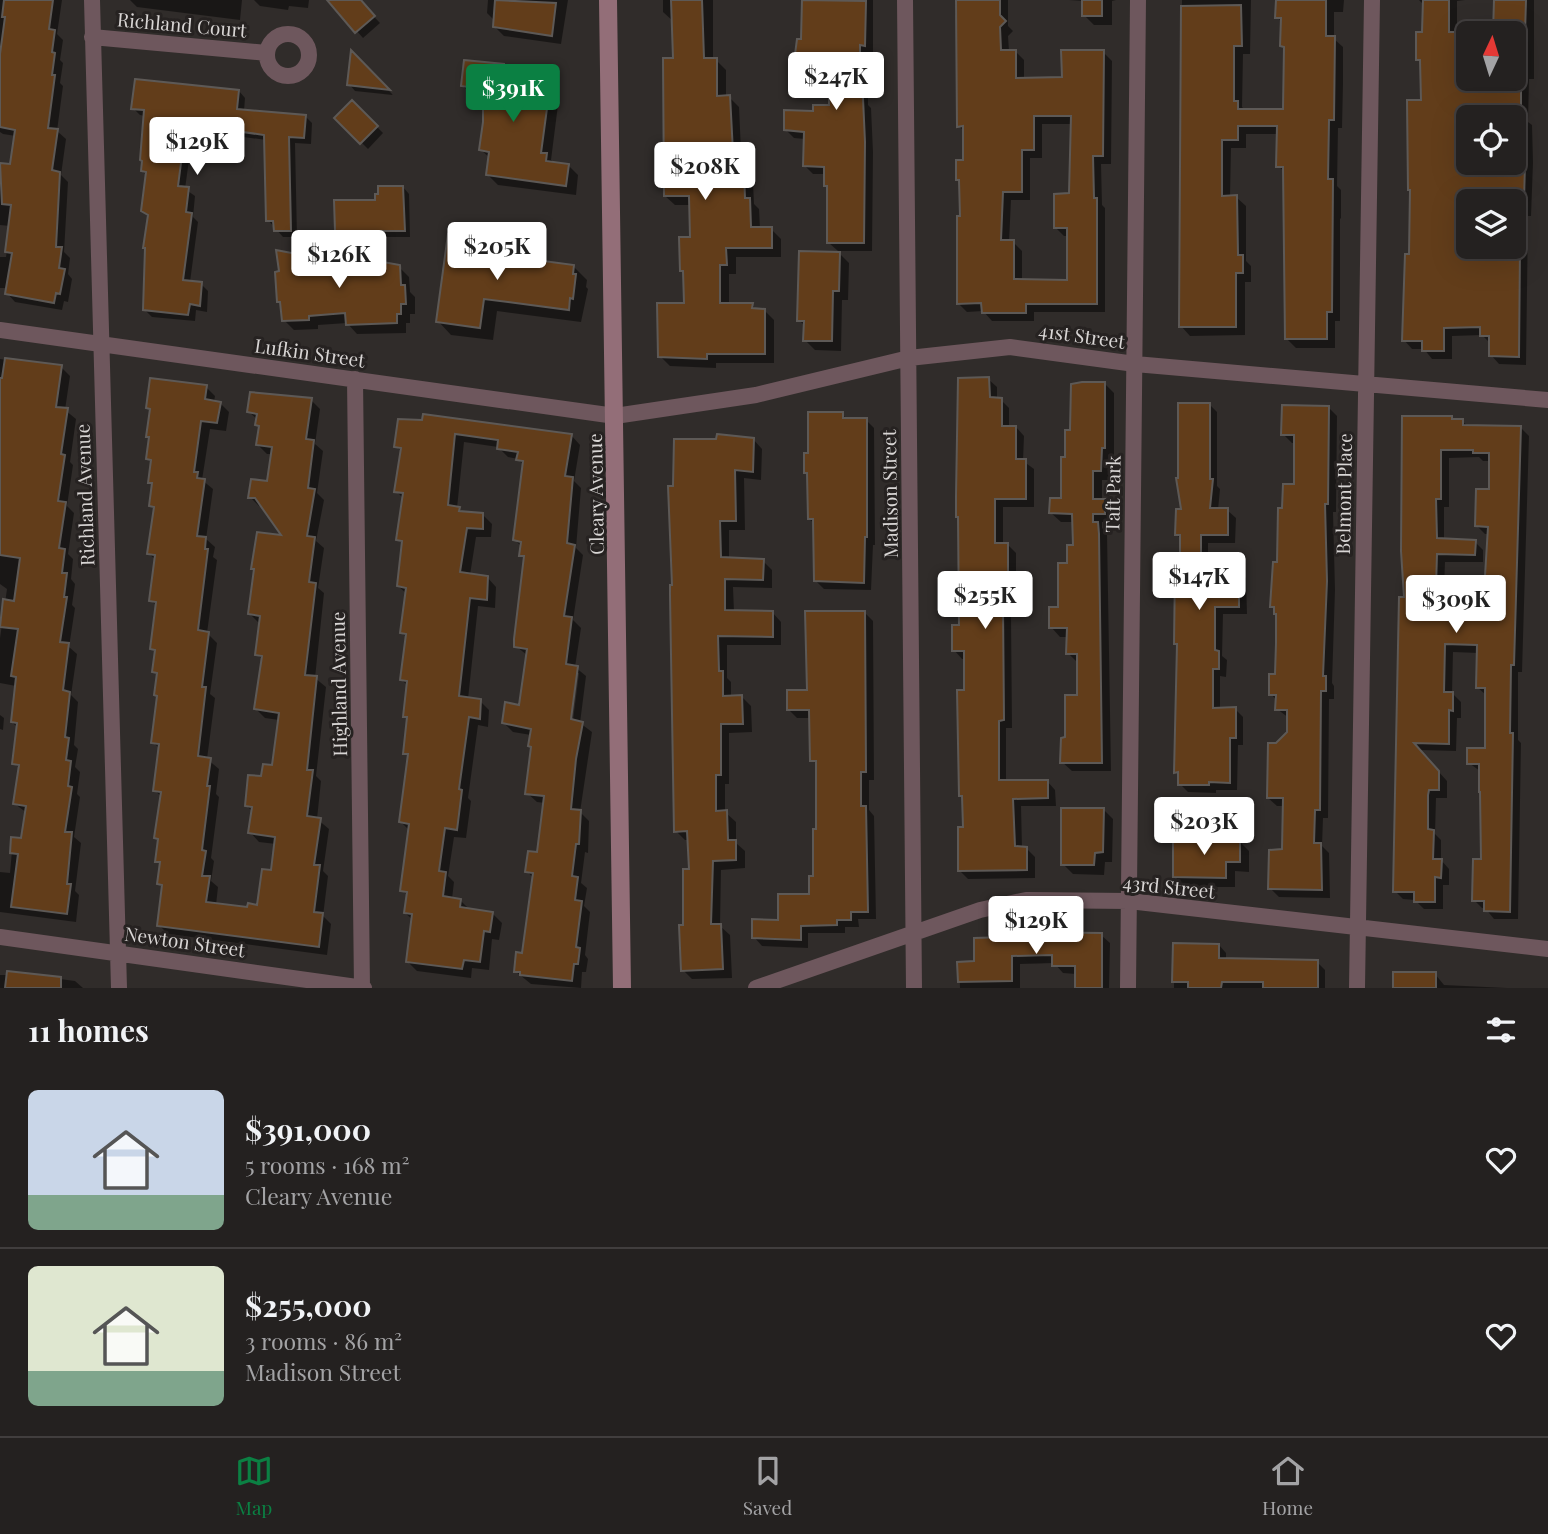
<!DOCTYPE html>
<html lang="en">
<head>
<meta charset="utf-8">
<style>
  body { margin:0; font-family:"Playfair Display",serif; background:#302e2d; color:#f1f3f6; height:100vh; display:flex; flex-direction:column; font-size:26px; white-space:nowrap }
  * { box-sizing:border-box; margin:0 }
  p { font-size:23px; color:#a3a3a5 }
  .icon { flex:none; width:38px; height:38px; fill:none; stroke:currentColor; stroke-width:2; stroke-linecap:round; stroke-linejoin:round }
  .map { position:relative; height:988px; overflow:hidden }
  .sheet { display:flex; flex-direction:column; background:#242120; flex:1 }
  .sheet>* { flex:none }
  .needle { width:46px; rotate:4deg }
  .controls { position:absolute; left:1456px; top:21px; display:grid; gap:14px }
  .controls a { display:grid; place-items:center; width:70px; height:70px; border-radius:10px; background:#242120; box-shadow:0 7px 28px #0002,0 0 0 2px #413e3e; font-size:35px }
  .price { position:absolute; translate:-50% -60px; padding:0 16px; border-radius:7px; background:#fff; color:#222; font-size:23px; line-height:46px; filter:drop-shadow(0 2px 4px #0008) }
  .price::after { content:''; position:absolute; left:50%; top:42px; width:21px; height:16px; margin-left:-10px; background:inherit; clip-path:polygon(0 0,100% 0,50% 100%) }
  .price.on { background:#0b8043; color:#fff }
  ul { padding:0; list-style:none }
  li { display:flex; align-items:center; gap:21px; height:175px; padding:0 28px }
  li+li { border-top:2px solid #413e3e }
  li span { display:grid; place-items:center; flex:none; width:196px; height:140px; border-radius:10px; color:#555 }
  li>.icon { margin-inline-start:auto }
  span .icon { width:84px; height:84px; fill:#fffc; stroke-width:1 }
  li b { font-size:30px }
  h2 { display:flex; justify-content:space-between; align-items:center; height:84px; padding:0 28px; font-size:30px }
  .tabs { display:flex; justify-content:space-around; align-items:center; height:98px; border-top:2px solid #413e3e; background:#242120; font-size:19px; color:#a3a3a5 }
  .tabs a { display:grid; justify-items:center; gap:4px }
  .tabs .on { color:#0b8043 }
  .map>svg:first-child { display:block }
  .shadow { fill:#0007; fill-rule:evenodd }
  .building { fill:#623d1a; stroke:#5d5956; stroke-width:2; fill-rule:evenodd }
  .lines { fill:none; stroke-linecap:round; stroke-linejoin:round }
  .street { stroke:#6e575d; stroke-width:16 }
  .secondary { stroke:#936e78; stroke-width:18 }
  .labels { text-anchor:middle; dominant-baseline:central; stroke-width:6; stroke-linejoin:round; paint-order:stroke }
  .street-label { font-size:19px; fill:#d8d5d4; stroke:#262221 }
</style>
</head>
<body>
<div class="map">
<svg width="1548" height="988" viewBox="0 0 1548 988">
  <rect width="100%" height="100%" fill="#302c2a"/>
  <path class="shadow" d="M0 0H62L57 34 63 40 60 60 63 63 60 83 63 86 57 131 66 139 61 175 68 182 64 252 70 258 68 274 72 279 68 302 64 301 62 310 15 302 7 293 8 288H0V257H6L10 226 0 225V164L12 165 16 136 3 134 0 132Z
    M130 0H242L240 20 137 7Z
    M254 0H309L308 8 289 6 288 10 260 6Z
    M329 0H358L380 23 363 38Z
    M488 0H568L561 44 504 36 494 26 495 21 487 13Z
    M663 0H713V60H716L726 70V97H729L739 107 742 173 753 183 754 204 759 209 760 229H771L781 239V257H736V274H729V305H752L757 310H764L774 320V363H716V368L670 366 660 356 686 305 685 274 681 270 692 238 691 205H675L665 196 675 60 674 22 663 12Z
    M824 0H873V53H868V105L871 108 873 152 872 251H838L829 243V188L826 185V174H813L805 166V139L794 138 786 130 814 113 831 106V71L805 70 796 61 803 41Z
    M955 0H1008V26L1013 31 1008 36 1009 51H1015L1024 60V79L1064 78 1103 52 1112 61 1111 164H1101L1102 205 1105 208V312H1034V321H992L983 311 967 312 958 303 962 218 961 182 958 179 965 161V132L959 126 958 18 955 14ZM1042 124H1072L1071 195 1055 227 1064 236H1069V282L1022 281V251L1013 242H1009L1011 200H1030V158H1042Z
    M1069 0H1116L1112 1V25H1094L1084 15V1Z
    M1182 0H1251L1250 54H1243L1242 107 1246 111H1285L1286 50 1282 46V22L1277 17 1278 0H1344L1343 12H1334V39L1343 47V84L1342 128H1338L1337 186 1341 190V219L1340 218V321H1335V348H1296L1287 339 1285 172 1278 166V134H1246V148H1231L1230 197H1236L1246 206V261L1251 266V282H1245V335L1190 336 1181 326Z
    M1419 0H1465L1457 1V34H1468V79H1514V33H1495L1496 0H1534V79H1529L1528 122 1532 125 1533 163 1531 216H1528L1526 365 1499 364 1491 355V344L1482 335 1452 336V359H1432L1424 349H1412L1404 340 1411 255 1412 192 1409 189 1423 102 1422 64 1418 60 1424 34 1425 6ZM1468 117H1514V163H1496V176L1468 175ZM1468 201H1514V247H1468Z
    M357 58 393 95 355 91 349 84Z
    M503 66 508 70 523 72 533 82V85L549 87 559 97 551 160 555 163 568 165 578 175 576 195 498 185 488 175 490 158 481 150 485 97 473 96 463 86Z
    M239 91 245 98 244 111 305 116 312 123 311 144 295 143 297 237H283L268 220 266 140 193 130 185 189 195 196 193 217 198 222 190 282 201 284 208 291 207 312 196 310 195 321 152 317 145 310 149 217 143 210 147 176 142 171 145 116 140 115 133 108Z
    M352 102 383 133 368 149 337 118Z
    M403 187 409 194 410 237H343L336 231 377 202Z
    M491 242 504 257 573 266 587 280 586 287 588 289 581 322 497 311 493 340 451 335 438 321Z
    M839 253 849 263 848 300H842L841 351 815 350 805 340 806 327 799 320Z
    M327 262 331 266 399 267 409 277 410 292 415 297V314H410V323H406V333L357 334 347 323 318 325V329L294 330 284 320 282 305 279 301Z
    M0 359 61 367 70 376 65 410 76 419 70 462 73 465 67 506 74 513 68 554 73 559 71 579 75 584 72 605 75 608 69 647 77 654 71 695 78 702 74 745 78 749 75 767 80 772 77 794 80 797 74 837 81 843 75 891 79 895 76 922 0 912V872L10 873 13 839 22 840 27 813 15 804 20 769 14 763 18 728 11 721 16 686 0 683V638L7 589 0 584Z
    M988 379 997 387V399L1001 400 1009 408V427H1016L1024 436 1023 461 1034 469V507H1003V545H1008L1016 553V586L1022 592V608H1013L1011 616 1012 728H1006V782L1047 781 1055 790 1056 806H1021L1022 848H1026L1035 857V878L968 879 960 871 964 828V798L961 795 966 659H962L954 650 960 626Z
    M1105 384 1114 393V456H1110V480H1102V501H1105L1114 510V522H1102V528L1107 533 1111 771H1072L1062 762 1079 697 1077 662 1068 653V637H1060L1051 627 1059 608 1075 547 1074 522H1061L1051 513 1062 500 1072 431Z
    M206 387 215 396 214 402 220 403 229 412 226 431 210 429 202 480 213 489 206 539 215 547 213 557 217 560 207 633 217 643 210 694 215 698 207 759 219 769 216 794 219 797 211 858 214 861 211 881 218 887 216 905 249 909 259 907 273 872 276 844 259 842 250 832 253 812 246 805 263 778 273 767 279 720 265 718 256 709 263 660 257 654 259 623 250 614 256 571 253 568 284 537 263 507 259 506 250 497 269 483 273 454H267L258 445 261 428 257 425 258 420 249 412 311 400 320 409 315 444 323 451 317 493 324 500 316 541 324 548 318 588 324 593 315 678 326 687 316 776 321 781 317 819 329 829 323 871 328 876 323 916 331 924 327 955 168 934 159 925 163 888 159 884 161 866 157 861 159 841 156 837 162 797 154 790 160 749 153 742 159 697V676L154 672 156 653 152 648 157 607 151 600 156 560 149 554 155 510 151 505 153 486 150 482 152 463 148 458 151 439 148 436 151 411 148 407Z
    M1209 404 1217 412V486L1220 489 1218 510H1227L1236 518 1235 543H1208V570H1238L1246 578 1247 614H1223L1222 656 1227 660 1226 677 1220 676V709H1235L1243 717V745H1238L1237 790H1216V793L1188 792 1180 784V776L1175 772 1178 646 1175 643 1182 572 1181 539 1177 535Z
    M1329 408 1337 416 1336 512H1333L1335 590 1332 683 1334 686V699H1329L1328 818H1323L1322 846 1329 853 1330 898 1279 897 1270 888 1284 851V806H1277L1268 798 1276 745 1288 733 1289 718 1277 709V701L1271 694 1277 676 1278 615 1272 606 1279 564 1284 510 1296 486V443H1292L1283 434Z
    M842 414 848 420H866L874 428 875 545H873L871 590 824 589 815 580V524L809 519V476L806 473Z
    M1451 418 1454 421H1462L1469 427 1521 428 1529 436 1522 672H1518V740L1521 743 1518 919H1494L1485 908H1482L1474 900 1482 861 1480 771 1469 763 1486 750V695L1477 687 1478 653 1453 652 1452 693 1461 702V718H1457L1456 751 1419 750 1447 781V798H1436L1435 834 1441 840V860L1449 869V885H1443V909H1424L1415 900 1403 899 1395 891 1405 599 1403 551ZM1479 457 1483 461H1491V491L1477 526 1485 534H1489L1485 594 1450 593 1444 589 1445 562H1483V550L1475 542 1444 541V507H1449V458Z
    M400 421 571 435 580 445 574 481 581 488 576 548 583 555 573 620 581 628 575 667 586 676 580 723 592 732 580 812 589 821 588 853 585 852 581 883 587 888 584 906 590 912 585 955 588 959 586 972H582L581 988 531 984 515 971 524 954 534 879 527 871 539 854 545 803 537 802 527 793 533 749 531 735 513 732 504 723 521 707 528 656 516 646 525 559 521 555 522 547 515 540 524 466 518 459 508 457 498 447 464 442 457 508 464 513 483 515 492 524 491 537H476L470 575 487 577 496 587 495 608 478 606 468 699 480 701 489 710 488 727 478 725 468 798 471 801 466 838 454 837 448 876 454 882 452 899 460 900 470 910 492 913 502 923 499 940 492 939 489 970 472 968 471 978 417 971 407 961 413 920 405 913 408 896 402 890 410 831 401 822 409 757 405 753 409 721 404 716 408 686 402 680 408 639 402 633 407 594 398 586 403 544 398 539 404 499 396 491 402 452 396 446ZM575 673H579L572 728H568Z
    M753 439 762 449 761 480 744 478 745 530H729V559L763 561 772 570V588L733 587 734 612H772L781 622V645H727V678L731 682V697H742L751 706 752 732 729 733V784H725V812L736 822V843L745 851V868L721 870 720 926 730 935 732 978 692 979 683 970 690 871 689 840H685L676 831 674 487Z
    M865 613 873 621 874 780H869V810L874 816 876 919H858L859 927H845V933H808V948L762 946 754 937 780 921 811 896 815 877 818 830V765L812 760 811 718H797L789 710 809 691Z
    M0 715 4 718 3 730 0 729Z
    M1103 809 1113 819 1112 862H1105L1104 875 1073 874 1063 864Z
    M1239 841 1249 851V872L1235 871V887H1185L1175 877Z
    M1101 935 1110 943 1109 988H1076V974L1063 973 1054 963 1020 964V988H960L959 963H976Z
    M1174 945H1219L1226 953V960L1261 961 1268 988H1174Z
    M1317 962 1325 970V988H1289Z
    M8 972 75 981 83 988H0V975H8Z
    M1435 974 1444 985 1507 988H1395Z"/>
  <path class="building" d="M4 0H53L49 29 55 30 52 52 55 53 52 75H55L48 128 58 129 52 170 60 172 56 247H62L59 268 65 269 60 294 56 293 54 303 5 294 12 253 5 252 11 205 2 204 0 163 10 164 15 130 0 127V54L5 17H2Z
    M327 0H361L375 16 355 33Z
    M495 0 556 3 552 36 493 27Z
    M671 0H702L704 58H717V96L730 95 734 171H744L745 198H750L751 227H772V248H726L727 265H720V303H753L752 308 765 309V354H707V359L658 357 657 303H684L683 271H680L679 237H690L689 196H664L663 58H673Z
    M802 0 866 1 865 46 860 45V94L863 98 865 142 864 243H827V186H824V167L803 166 804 132 784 130V110L813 111V105H829V63L794 62 797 39H801Z
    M956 0H1000V15L1006 21 1000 27 1001 50H1016V78L1062 77 1061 50H1104L1103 156H1093L1094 198H1097V304H1026V313H982L981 303 957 304V216H960L959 180H956V160H963V126L957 127ZM1034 116H1071L1069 193 1054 194V228H1067V280L1014 279V240H1001L1003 192H1022V150H1034Z
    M1082 0H1102V16H1082Z
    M1276 0H1326V36H1335L1334 120H1329L1328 179H1333L1332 312H1327V339H1285L1283 167H1276L1277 126H1238V140H1222V196L1237 195 1238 255H1243V273H1236V327H1179L1181 6 1241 5 1242 46H1234V101H1238V109H1283L1284 47 1280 46 1281 18H1275Z
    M1423 0H1449V32H1468V79L1521 80V117H1461L1460 173 1494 174V163H1525L1524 201H1464L1463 247H1520L1519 357 1489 356V336H1480V327L1444 328V351H1422V341H1402L1405 254H1409L1410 190H1408L1407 100H1421L1420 60H1416V32H1422Z
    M1494 0H1526L1525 33H1493Z
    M351 50 390 90 347 85Z
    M464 60 504 64V68L524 70 522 82 550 86 541 153H547L546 161 569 164 566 186 486 175 489 152 479 150 483 122V89L461 86Z
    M135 79 239 90 237 109 306 115 304 138 289 137 291 231H274L273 221H266L264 135 186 124 178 186 189 187 186 212 192 213 183 280 202 282 200 306 190 304 188 315 143 310 145 248H143L148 215 141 211 146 172 141 171 142 161 140 160 144 110 131 109Z
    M352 100 378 126 360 144 334 118Z
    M378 186H403L405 231H335L334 200H375V194H378Z
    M448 234 492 240 490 254 574 265 573 274H576L573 299 570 298 569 310 484 299 480 328 436 322Z
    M276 250 328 260V265L383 262 400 265 401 285H405L406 304H401V314H397V323L346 325 345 313 309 316V320L282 321 280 302H277L275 272 279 271Z
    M799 251 840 252 839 291H833L832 341H803L804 321H797Z
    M5 358 62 365 56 407 68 408 61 454 65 455 58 501 66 502 59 548 65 549 62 573H67L64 597H67L60 642 69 643 63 690 70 692 65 737 69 738 66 760 71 761 68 786 72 787 65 832H72L67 884H71L67 914 11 907 18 854 10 853 11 837 21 838 26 806 13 804 19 765 12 764 17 723 11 722 16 677 11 676 18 629 0 627 3 599 14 601 20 558 0 555V378H2Z
    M989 377 990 397 1002 398V426H1016V459H1026V499H995V543H1008V582H1014V600H1005L1003 607 1004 720 999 721V780H1048V798L1013 799 1015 846 1027 847V870L958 871V827H963L962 796H959L957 690H964V651H952V625H959L958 517H956V496L958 378Z
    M150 378 207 385 205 399 221 402 217 423 201 421 194 472H198L197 478 205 479 197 536 206 537 205 549H208L198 630 209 632 202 687H206L198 756 211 758 207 786H210L202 850 206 851 202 876H210L206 902 247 907 248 903 257 905 262 869 271 870 275 837 248 833 252 807 245 806 248 775 261 776 263 764 272 765 279 713 254 709 262 656 255 655 260 616 248 614 254 569H251L257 532 281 535 255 498H248L251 479 267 481 272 447 256 445 259 426 255 425 257 414 247 412 250 392 312 398 306 439 314 440 308 488 315 489 307 536 315 537 309 582 316 583 305 675 317 676 307 770H313L307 816 321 818 314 865H320L314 912 323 913 319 947 157 926 162 885 157 884 160 862H155L158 839 154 838 161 792 153 791 159 744 151 743 157 696 154 695 157 673 152 672 155 650 150 649 156 602 149 601 155 555 147 554 154 507 149 506 152 483H148L151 460 146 459 149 437H146L150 409 146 408Z
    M1082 382H1105V448H1102L1101 471H1093V499H1105V514H1093V522H1098L1099 534 1102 763H1060L1061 738 1065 737V695H1077V654H1066L1067 628H1049V607H1058V563H1067V545H1073L1072 514 1049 513 1050 498H1061V457H1065V430H1070L1071 384Z
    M1178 403H1210V479H1213L1210 508H1228V535H1201V569H1239V607H1215V650L1219 651V669H1213V708L1236 707V738H1230V783L1209 782V785H1178V772L1174 773 1177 644H1174L1175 570H1180V535H1175L1176 509H1181L1176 478H1178Z
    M1282 405 1329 406 1328 504H1325L1327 581 1323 676H1326V691H1321L1320 810H1315L1314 843H1321L1322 890 1268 889 1269 850 1282 849 1283 798H1267L1268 743H1276L1287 732V710H1275L1276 695H1269V674H1275L1276 643V614H1274V607H1270L1273 562H1277L1278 508H1282L1283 484H1294V435H1281Z
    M808 412H843V418H867V537H865L864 583 814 581 813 519H808L807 473H804V453H808Z
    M423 414 572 434 565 476 573 477 567 543 575 545 564 616 572 617 566 664 578 666 571 719 583 722 576 759 571 809 581 810 579 844H576L572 876 578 877 575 900 582 901 576 947 580 948 578 964H574L572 981 520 975V972H514L516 952 522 953 533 873 525 872 528 851 537 852 544 796 525 794 531 747 528 746 531 729 502 723 505 702 519 705 527 649 514 647V639L524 556H519L521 542 513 540 523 461 516 460 518 452 497 449 498 440 455 434 448 505 460 507 459 511 483 513V529L467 528 460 572 488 576 487 600 470 598 459 696 481 699 480 719 469 717 459 789 462 790 457 830 445 828 439 871 446 872 443 896 461 899 460 907 493 912 490 932 484 931 480 962 464 960 462 969 406 962 412 914 404 913 407 892 400 891 409 824 399 822 408 754H403L407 717H403L407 681 400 680 406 634 400 633 406 588 397 586 402 541 396 540 403 493 394 492 401 448 394 447 398 419 422 420Z
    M1402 416H1452V419H1463V425L1521 426 1514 665H1511L1510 733H1513L1510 912 1484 911V901H1472L1473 859H1481L1480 792H1479V764H1467V748H1485V688H1476L1477 645 1445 644 1444 692H1453V711L1449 710V744L1414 743 1439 771V790H1429L1428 795V829L1434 830 1433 859H1442L1441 878 1435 877V902H1414V892H1393L1399 597H1404L1401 551ZM1441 450H1473V453H1489V489H1476L1475 526 1488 527 1484 592 1446 591V587H1436L1437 554 1475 555 1476 540 1437 538 1436 499H1441Z
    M717 434 754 438 753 472 735 470 736 521H720L721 557 764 559 763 580 725 579V610L773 611V637L718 636 719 671H723V696L742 695 743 724H721V775H716V811L727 810 728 840H736V860L713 861 711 924H721L723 969 681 971 679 925H683V869H689L687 831 674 832 670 595V585H672L668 486H673L674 439H716Z
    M805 611H865L866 772H861V806H866L868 912H851V920H837V925L801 926V940L752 938V919L778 920V894H809V876H813V829H816V761H810L809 710H787V690H807Z
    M1061 808H1104L1103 852 1095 853 1094 865H1061Z
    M1173 839H1240V862H1226V878L1173 877Z
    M1007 932 1102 933V988H1075V966H1052V955L1012 956V981L958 982 957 962 974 961V938L1007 937Z
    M1173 943 1219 944V958L1318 960V988H1263V982H1222L1221 988H1188V982H1172Z
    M7 971 61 977V988H5Z
    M1393 972H1436V988H1393Z"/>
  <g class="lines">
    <path class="street" d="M92 0 119 988
      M905 0 914 988
      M267 55a21 21 0 1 1 42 0a21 21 0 1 1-42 0Z
      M92 37 267 53
      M0 330 615 416 756 395 909 358 1010 347 1135 364 1548 400
      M355 379 362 988
      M0 937 364 988
      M756 988 980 910 1026 900 1129 901 1548 949
      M1128 988 1138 0
      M1357 988 1372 0"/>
    <path class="secondary" d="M608 0 622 988"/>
  </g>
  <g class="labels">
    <g class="street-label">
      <text transform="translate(182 24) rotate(5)">Richland Court</text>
      <text transform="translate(1082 335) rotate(8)">41st Street</text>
      <text transform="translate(310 352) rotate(8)">Lufkin Street</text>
      <text transform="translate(595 494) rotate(-91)">Cleary Avenue</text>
      <text transform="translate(889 494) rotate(-91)">Madison Street</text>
      <text transform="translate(1112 494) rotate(-89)">Taft Park</text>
      <text transform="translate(1343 494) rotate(-89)">Belmont Place</text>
      <text transform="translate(84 495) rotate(-92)">Richland Avenue</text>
      <text transform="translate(338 684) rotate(-91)">Highland Avenue</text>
      <text transform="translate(1169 886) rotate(6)">43rd Street</text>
      <text transform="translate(185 941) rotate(8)">Newton Street</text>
    </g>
  </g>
</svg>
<div class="controls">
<a><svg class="needle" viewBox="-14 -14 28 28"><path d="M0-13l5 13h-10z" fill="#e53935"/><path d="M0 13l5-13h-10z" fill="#a3a3a5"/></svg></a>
<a><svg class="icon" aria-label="locate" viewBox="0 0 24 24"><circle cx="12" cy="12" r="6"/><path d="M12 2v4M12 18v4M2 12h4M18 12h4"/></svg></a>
<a><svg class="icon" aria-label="layers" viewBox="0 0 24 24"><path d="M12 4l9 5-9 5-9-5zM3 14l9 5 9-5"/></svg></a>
</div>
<b class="price" style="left:836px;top:112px">$247K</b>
<b class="price on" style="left:513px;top:124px">$391K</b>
<b class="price" style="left:197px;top:177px">$129K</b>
<b class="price" style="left:705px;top:202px">$208K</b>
<b class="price" style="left:497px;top:282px">$205K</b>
<b class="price" style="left:339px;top:290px">$126K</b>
<b class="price" style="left:1199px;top:612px">$147K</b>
<b class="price" style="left:985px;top:631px">$255K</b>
<b class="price" style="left:1456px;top:635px">$309K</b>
<b class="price" style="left:1204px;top:857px">$203K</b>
<b class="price" style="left:1036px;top:956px">$129K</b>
</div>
<section class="sheet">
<h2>11 homes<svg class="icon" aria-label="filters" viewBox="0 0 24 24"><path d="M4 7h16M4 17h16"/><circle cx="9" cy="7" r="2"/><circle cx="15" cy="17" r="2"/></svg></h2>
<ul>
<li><span style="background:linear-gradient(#c9d6e8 75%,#7fa58c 0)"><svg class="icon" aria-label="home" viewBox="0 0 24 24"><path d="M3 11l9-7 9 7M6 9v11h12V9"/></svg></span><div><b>$391,000</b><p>5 rooms · 168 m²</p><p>Cleary Avenue</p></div><svg class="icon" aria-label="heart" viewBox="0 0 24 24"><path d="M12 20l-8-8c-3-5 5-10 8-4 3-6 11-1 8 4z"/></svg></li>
<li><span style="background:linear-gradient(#dfe7d0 75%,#7fa58c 0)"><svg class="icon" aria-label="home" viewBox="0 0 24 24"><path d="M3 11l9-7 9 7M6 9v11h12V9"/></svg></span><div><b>$255,000</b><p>3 rooms · 86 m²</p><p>Madison Street</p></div><svg class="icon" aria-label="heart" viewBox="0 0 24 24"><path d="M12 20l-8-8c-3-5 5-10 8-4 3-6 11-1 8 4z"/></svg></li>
</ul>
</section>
<nav class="tabs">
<a class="on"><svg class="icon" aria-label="map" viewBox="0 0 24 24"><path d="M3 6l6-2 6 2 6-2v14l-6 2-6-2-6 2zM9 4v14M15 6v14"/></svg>Map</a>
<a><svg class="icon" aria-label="saved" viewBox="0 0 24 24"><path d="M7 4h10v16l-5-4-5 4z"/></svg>Saved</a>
<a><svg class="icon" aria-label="home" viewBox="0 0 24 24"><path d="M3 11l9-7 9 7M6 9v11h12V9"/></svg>Home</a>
</nav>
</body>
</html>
